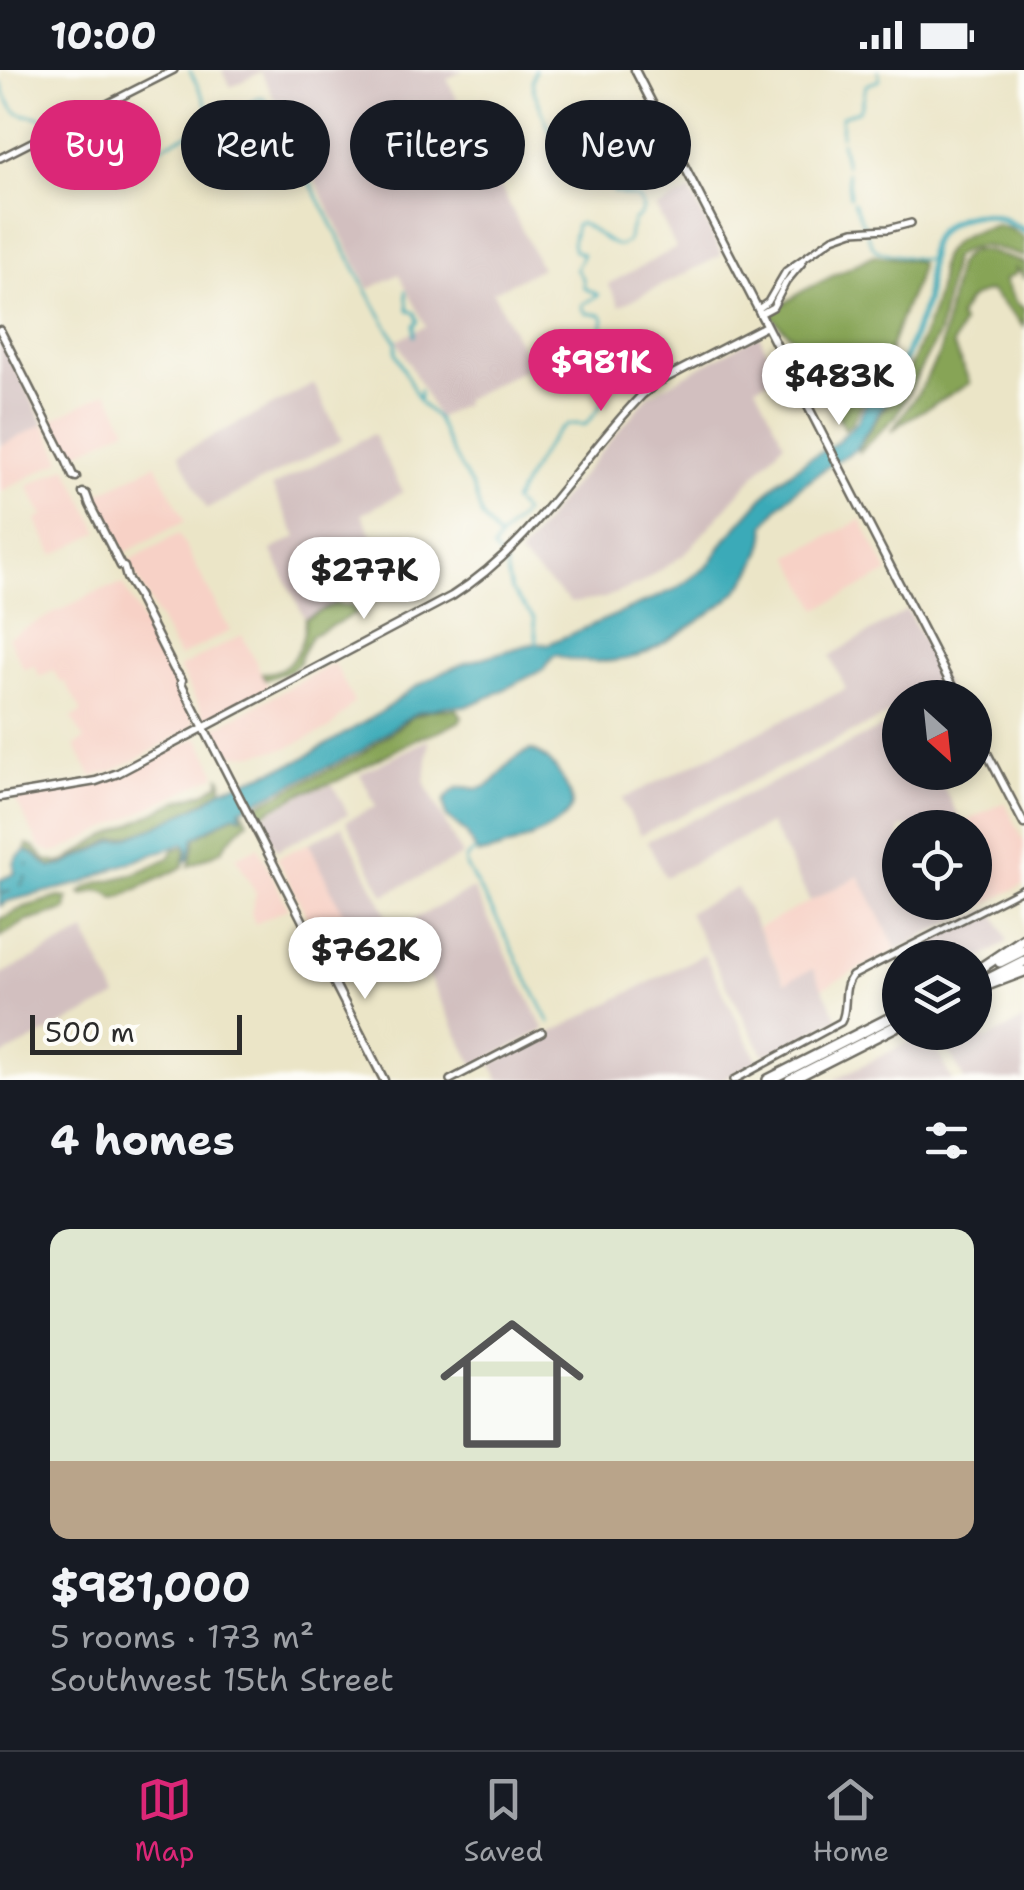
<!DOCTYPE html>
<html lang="en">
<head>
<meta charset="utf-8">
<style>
  body { margin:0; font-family:"Shantell Sans",sans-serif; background:#20242c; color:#f1f3f6; height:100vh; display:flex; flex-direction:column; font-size:38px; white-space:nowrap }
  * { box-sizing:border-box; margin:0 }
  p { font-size:32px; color:#9ea1a6 }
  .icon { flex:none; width:55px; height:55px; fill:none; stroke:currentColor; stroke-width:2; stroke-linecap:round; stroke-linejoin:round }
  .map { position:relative; height:1010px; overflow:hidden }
  .drawer { display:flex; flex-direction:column; background:#171b24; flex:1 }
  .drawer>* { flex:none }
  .hud { position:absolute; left:30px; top:30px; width:965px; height:90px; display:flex; gap:20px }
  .needle { width:65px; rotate:153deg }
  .tools { position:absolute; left:882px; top:610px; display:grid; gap:20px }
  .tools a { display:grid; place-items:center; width:110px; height:110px; border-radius:50%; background:#171b24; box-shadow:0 5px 15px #0003; font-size:50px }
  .scale { position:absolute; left:30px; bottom:25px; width:212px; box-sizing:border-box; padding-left:10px; border:5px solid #2b2b2b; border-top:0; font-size:28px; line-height:35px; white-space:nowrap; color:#2b2b2b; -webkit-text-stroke:8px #fdfcf7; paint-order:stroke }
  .price { position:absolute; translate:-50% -85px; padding:0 22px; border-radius:35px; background:#fff; color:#222; font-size:32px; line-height:65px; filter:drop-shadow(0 2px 5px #0008) }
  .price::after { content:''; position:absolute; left:50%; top:60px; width:30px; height:22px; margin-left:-15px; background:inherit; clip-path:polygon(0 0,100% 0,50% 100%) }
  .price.current { background:#db2777; color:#fff }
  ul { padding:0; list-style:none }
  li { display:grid; align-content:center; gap:20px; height:530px; padding:0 50px }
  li+li { border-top:2px solid #363941 }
  li span { display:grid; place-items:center; height:310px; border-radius:20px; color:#555 }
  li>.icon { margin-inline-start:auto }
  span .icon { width:180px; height:180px; fill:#fffc; stroke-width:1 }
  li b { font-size:42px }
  h2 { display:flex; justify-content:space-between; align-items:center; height:120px; padding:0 50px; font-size:42px }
  .tag { padding:0 35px; border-radius:45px; background:#171b24; box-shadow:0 5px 15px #0003; font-size:35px; line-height:90px }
  .tag.current { background:#db2777; color:#fff }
  .status { display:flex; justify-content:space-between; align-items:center; height:70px; padding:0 50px; background:#171b24; direction:ltr }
  .status svg { height:28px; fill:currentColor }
  .tab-bar { display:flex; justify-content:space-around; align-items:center; height:140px; border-top:2px solid #363941; background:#171b24; font-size:28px; color:#9ea1a6 }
  .tab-bar a { display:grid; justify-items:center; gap:5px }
  .tab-bar .current { color:#db2777 }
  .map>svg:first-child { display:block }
  .built { fill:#f7d1c6 }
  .industrial { fill:#d2bfbf }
  .forest { fill:#87a457; stroke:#596841; stroke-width:2.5 }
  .water { fill:#3aaab8; stroke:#326a72; stroke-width:2.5 }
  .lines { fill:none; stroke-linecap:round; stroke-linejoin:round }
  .stream { stroke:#3aaab8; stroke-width:2.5 }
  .river { stroke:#3aaab8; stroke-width:6 }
  .ferry { stroke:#315e63; stroke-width:2.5; stroke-dasharray:12 10; stroke-linecap:butt }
  .tertiary-casing { stroke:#6e6c62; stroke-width:10 }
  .secondary-casing { stroke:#6e6c62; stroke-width:11 }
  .motorway-casing { stroke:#6e6c62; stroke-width:14 }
  .tertiary { stroke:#fff; stroke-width:5 }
  .secondary { stroke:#fff; stroke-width:6 }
  .motorway { stroke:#fff; stroke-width:9 }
</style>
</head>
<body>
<div class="status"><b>10:00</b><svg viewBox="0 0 49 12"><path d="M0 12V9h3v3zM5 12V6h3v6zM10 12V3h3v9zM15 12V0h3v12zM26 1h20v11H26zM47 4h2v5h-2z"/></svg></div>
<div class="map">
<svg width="1024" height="1010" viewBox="0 0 1024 1010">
  <rect width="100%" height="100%" fill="#fdfcf7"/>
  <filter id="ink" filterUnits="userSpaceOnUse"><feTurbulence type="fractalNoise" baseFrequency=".01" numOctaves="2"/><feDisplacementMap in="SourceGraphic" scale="20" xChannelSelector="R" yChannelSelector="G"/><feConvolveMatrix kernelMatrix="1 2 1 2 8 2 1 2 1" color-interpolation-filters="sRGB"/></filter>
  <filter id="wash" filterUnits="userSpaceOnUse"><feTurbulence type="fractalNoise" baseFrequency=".0048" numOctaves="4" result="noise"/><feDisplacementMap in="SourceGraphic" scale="40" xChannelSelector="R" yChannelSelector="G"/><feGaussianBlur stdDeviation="2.25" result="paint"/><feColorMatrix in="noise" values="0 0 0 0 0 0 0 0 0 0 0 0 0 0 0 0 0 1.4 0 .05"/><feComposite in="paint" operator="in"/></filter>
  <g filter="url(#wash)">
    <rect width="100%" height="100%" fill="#ebe5c7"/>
    <path class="built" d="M108 322 127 358 76 384 67 380 51 350Z
      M44 354 62 390 0 422V376Z
      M156 394 185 451 124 483 94 426Z
      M67 397 99 462 54 485 36 450 43 446 28 416Z
      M861 450 888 503 818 539 790 486Z
      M179 464 230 561 179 587 128 491Z
      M123 514 195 652 191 659 133 691 113 701 92 707 75 676 84 670 72 648 82 642 65 612 61 613 53 600 40 607 34 595 24 599 8 567 98 521Z
      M242 565 269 618 206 650 179 598Z
      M334 593 354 632 330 658 287 678 255 684 225 685 214 661 215 658Z
      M198 667 216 702 215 706 60 781 52 782 40 777 14 727 95 714 128 702Z
      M1005 732 1024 771V814L975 840 971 833 975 832V758H953Z
      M309 773 368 892 338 908 277 788Z
      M258 777 288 838 255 854 251 843 256 824 236 787Z
      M859 806 897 880 822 918 813 899 786 913 758 858Z"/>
    <path class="industrial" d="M222 0H463L447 9 541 198 493 222 531 296 463 330 464 334 438 348 397 270 426 256 399 204 369 219 261 2 231 17Z
      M690 121 722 185 620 236 608 214 676 178 656 138Z
      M759 265 779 304 756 316 784 372 685 484 641 513 602 529 571 533 519 486 563 427 649 325Z
      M0 267 44 354 0 376Z
      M314 314 342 370 207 439 179 384Z
      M373 364 403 422 362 444 390 502 305 549 271 480 297 467 272 417Z
      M907 540 947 617 924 627 900 628V639L640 765 622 729 846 619 830 586Z
      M900 648V702L926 703 934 718 942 715 962 753 953 757 900 758V832L971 833 975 840 897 880 859 806 810 831 770 754 665 807 647 771 777 710Z
      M429 669 425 713 462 786 384 825 346 751 376 736 360 704Z
      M333 715 348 744 277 780 260 748 304 724Z
      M342 756 387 845 352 862 309 773Z
      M737 818 785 912 813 899 838 949 764 986 688 842Z
      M473 819 545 960 474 996 402 855Z
      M992 838 1008 871 977 892 975 893V888L900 889 898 885Z
      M85 862 117 927 0 987V905Z
      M704 884 758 991 721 1010H499L491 994Z
      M1024 950V1010H964L940 963 975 962V953L984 970Z
      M927 963 952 1010H833Z"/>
    <path class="forest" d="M997 155 1010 159 1024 168V187C995 179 978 167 953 188L939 263 896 346 859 382 858 379C877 345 903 317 917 280 926 259 935 236 939 214 940 203 938 193 944 184 955 165 977 160 997 155Z
      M973 180 986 181 1024 193V208L1015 198V204L1004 210 1016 233 1024 238V257L990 221C972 225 965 230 959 248L962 253 953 275 970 313 903 352 891 362 920 320 940 282 957 195 965 185Z
      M874 185 918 191 920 195 917 210 904 239 885 293 851 353 845 359 799 274 769 244 801 222Z
      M334 534 351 536 357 543 311 566C308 576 299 583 299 593L291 600 265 610 262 603C291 604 305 575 305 549Z
      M457 639 462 647 460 651 438 662 422 666 337 711 302 723 258 746 253 737 362 684 412 647 431 640Z
      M220 707 222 709V719C199 737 143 766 114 769L60 795 50 797 34 783 26 781 27 775 35 778 46 790 58 793 66 791 95 772 178 731 206 722 220 713Z
      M242 739 248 751C242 756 225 773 222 780L189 796 196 768 235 744 242 747 240 740Z
      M186 776 183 797 123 826 114 828C103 818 97 820 84 825L80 823C94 809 115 811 133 804 145 799 158 794 170 787L173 780Z
      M59 827 68 828 66 840 25 852 0 867V849L25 837Z"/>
    <path class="water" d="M891 289 905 301 855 380 830 395 797 419 780 435 765 455C768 475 752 504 739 519 723 537 657 580 634 587 616 593 574 594 557 585L553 587 544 599 487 628 467 636H447L418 642 401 652 361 681 240 739 241 746 234 744 194 768 189 789 186 791 188 779 184 773 115 798 83 813 8 831 0 836V810L15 803C12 792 16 786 26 781L33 784 50 798 64 795 114 771 125 769 155 757 206 732 223 719 297 692 381 642 412 619 444 602 465 593 520 577 532 574H548L676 519 708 496 726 469 775 414 808 389 836 373 857 352 876 312Z
      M531 680C547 686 556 697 564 712 567 718 572 727 572 734 569 758 499 782 478 784L466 763 446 746 444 731C464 704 467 726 487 716 497 711 502 700 510 693 516 687 524 683 531 680Z"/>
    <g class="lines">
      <path class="stream" d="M535 0 532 11 534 21 550 61 578 82 614 90C619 100 610 110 614 122L639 129 643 139 640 145 633 151 627 172 619 176C603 173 595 158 579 153L576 155 572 174 574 181 583 184 576 199 583 209 584 218 599 225 583 234 582 237 586 243 602 245 604 249 599 271 583 274 574 294 564 303 567 309C576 311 583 310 592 311 621 315 595 345 585 355 579 354 574 353 568 355 548 362 526 413 513 431L524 443 500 468 493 479 505 493 511 521 534 548 537 574
        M190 1 215 50
        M1 13C16 63 32 34 55 56
        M841 66 842 46 859 41 862 35 866 15 880 10 878 0
        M75 71 89 73 99 88 125 95 260 28 264 29 290 81 314 120 368 223 396 271V283L420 333 436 347 451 380 474 420 482 447 498 468
        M841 72 846 96
        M847 103 850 127
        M853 132 865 158
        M867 164C869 168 873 178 876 180 880 183 920 189 929 190
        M406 221 408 240 415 243 418 251 414 255V266
        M420 320V329
        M475 781C468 786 463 788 467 798L497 849 550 953"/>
      <path class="river" d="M896 303 906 286 926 231 930 178C936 152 971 140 995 147 1005 149 1015 156 1024 161"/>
      <path class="ferry" d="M0 824C19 820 28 814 28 793"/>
    </g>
  </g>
  <g filter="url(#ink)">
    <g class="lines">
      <defs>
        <path id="tertiary" d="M0 88 174 0
          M758 239 768 232 786 201 833 168 853 161 888 159 911 153
          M760 244 773 237 786 212 802 193
          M450 1010 542 962
          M734 1010 841 952C849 938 841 919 852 906L1024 818"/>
        <path id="secondary" d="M635 0 958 628
          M0 260 67 392 73 406 76 407
          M83 423 86 424 90 435 121 496 124 497 127 508 139 527V530L174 599 182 610 181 613 384 1010
          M975 660 1024 754
          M0 727 96 711 118 703 452 526C534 474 576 393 642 325L658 312 766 256"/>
        <path id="motorway" d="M1000 892 1024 880
          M975 902 1024 869
          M987 915 1024 901
          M975 916 1024 891
          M768 1010 900 943
          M790 1010 900 954"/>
      </defs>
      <use href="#tertiary" class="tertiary-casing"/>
      <use href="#secondary" class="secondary-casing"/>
      <use href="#motorway" class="motorway-casing"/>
      <use href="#tertiary" class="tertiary"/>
      <use href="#secondary" class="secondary"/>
      <use href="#motorway" class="motorway"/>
    </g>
  </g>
</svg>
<div class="tools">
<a><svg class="needle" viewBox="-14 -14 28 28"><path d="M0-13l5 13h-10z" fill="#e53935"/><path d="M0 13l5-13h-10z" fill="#9ea1a6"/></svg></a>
<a><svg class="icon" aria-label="locate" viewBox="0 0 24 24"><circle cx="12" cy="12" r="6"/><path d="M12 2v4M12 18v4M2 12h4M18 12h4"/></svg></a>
<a><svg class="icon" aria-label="layers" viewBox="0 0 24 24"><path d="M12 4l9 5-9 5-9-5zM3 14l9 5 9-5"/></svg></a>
</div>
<div class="scale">500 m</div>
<b class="price current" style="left:601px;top:344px">$981K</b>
<b class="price" style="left:839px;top:358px">$483K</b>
<b class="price" style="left:364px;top:552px">$277K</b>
<b class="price" style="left:365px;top:932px">$762K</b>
<div class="hud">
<a class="tag current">Buy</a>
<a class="tag">Rent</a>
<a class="tag">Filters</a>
<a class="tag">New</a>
</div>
</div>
<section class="drawer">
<h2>4 homes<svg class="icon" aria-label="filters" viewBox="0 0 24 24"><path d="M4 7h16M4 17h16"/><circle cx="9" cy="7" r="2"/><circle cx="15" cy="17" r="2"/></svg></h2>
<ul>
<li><span style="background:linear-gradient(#dfe7d0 75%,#b9a48a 0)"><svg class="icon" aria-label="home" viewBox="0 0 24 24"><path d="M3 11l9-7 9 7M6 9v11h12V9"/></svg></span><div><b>$981,000</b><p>5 rooms · 173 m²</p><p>Southwest 15th Street</p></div></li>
</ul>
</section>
<nav class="tab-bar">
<a class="current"><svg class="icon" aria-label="map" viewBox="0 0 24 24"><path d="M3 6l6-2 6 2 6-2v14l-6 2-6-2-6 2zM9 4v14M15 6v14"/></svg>Map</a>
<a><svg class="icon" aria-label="saved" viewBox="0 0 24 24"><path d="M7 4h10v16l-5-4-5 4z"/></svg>Saved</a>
<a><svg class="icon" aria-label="home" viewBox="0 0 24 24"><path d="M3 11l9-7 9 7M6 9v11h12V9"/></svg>Home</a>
</nav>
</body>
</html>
